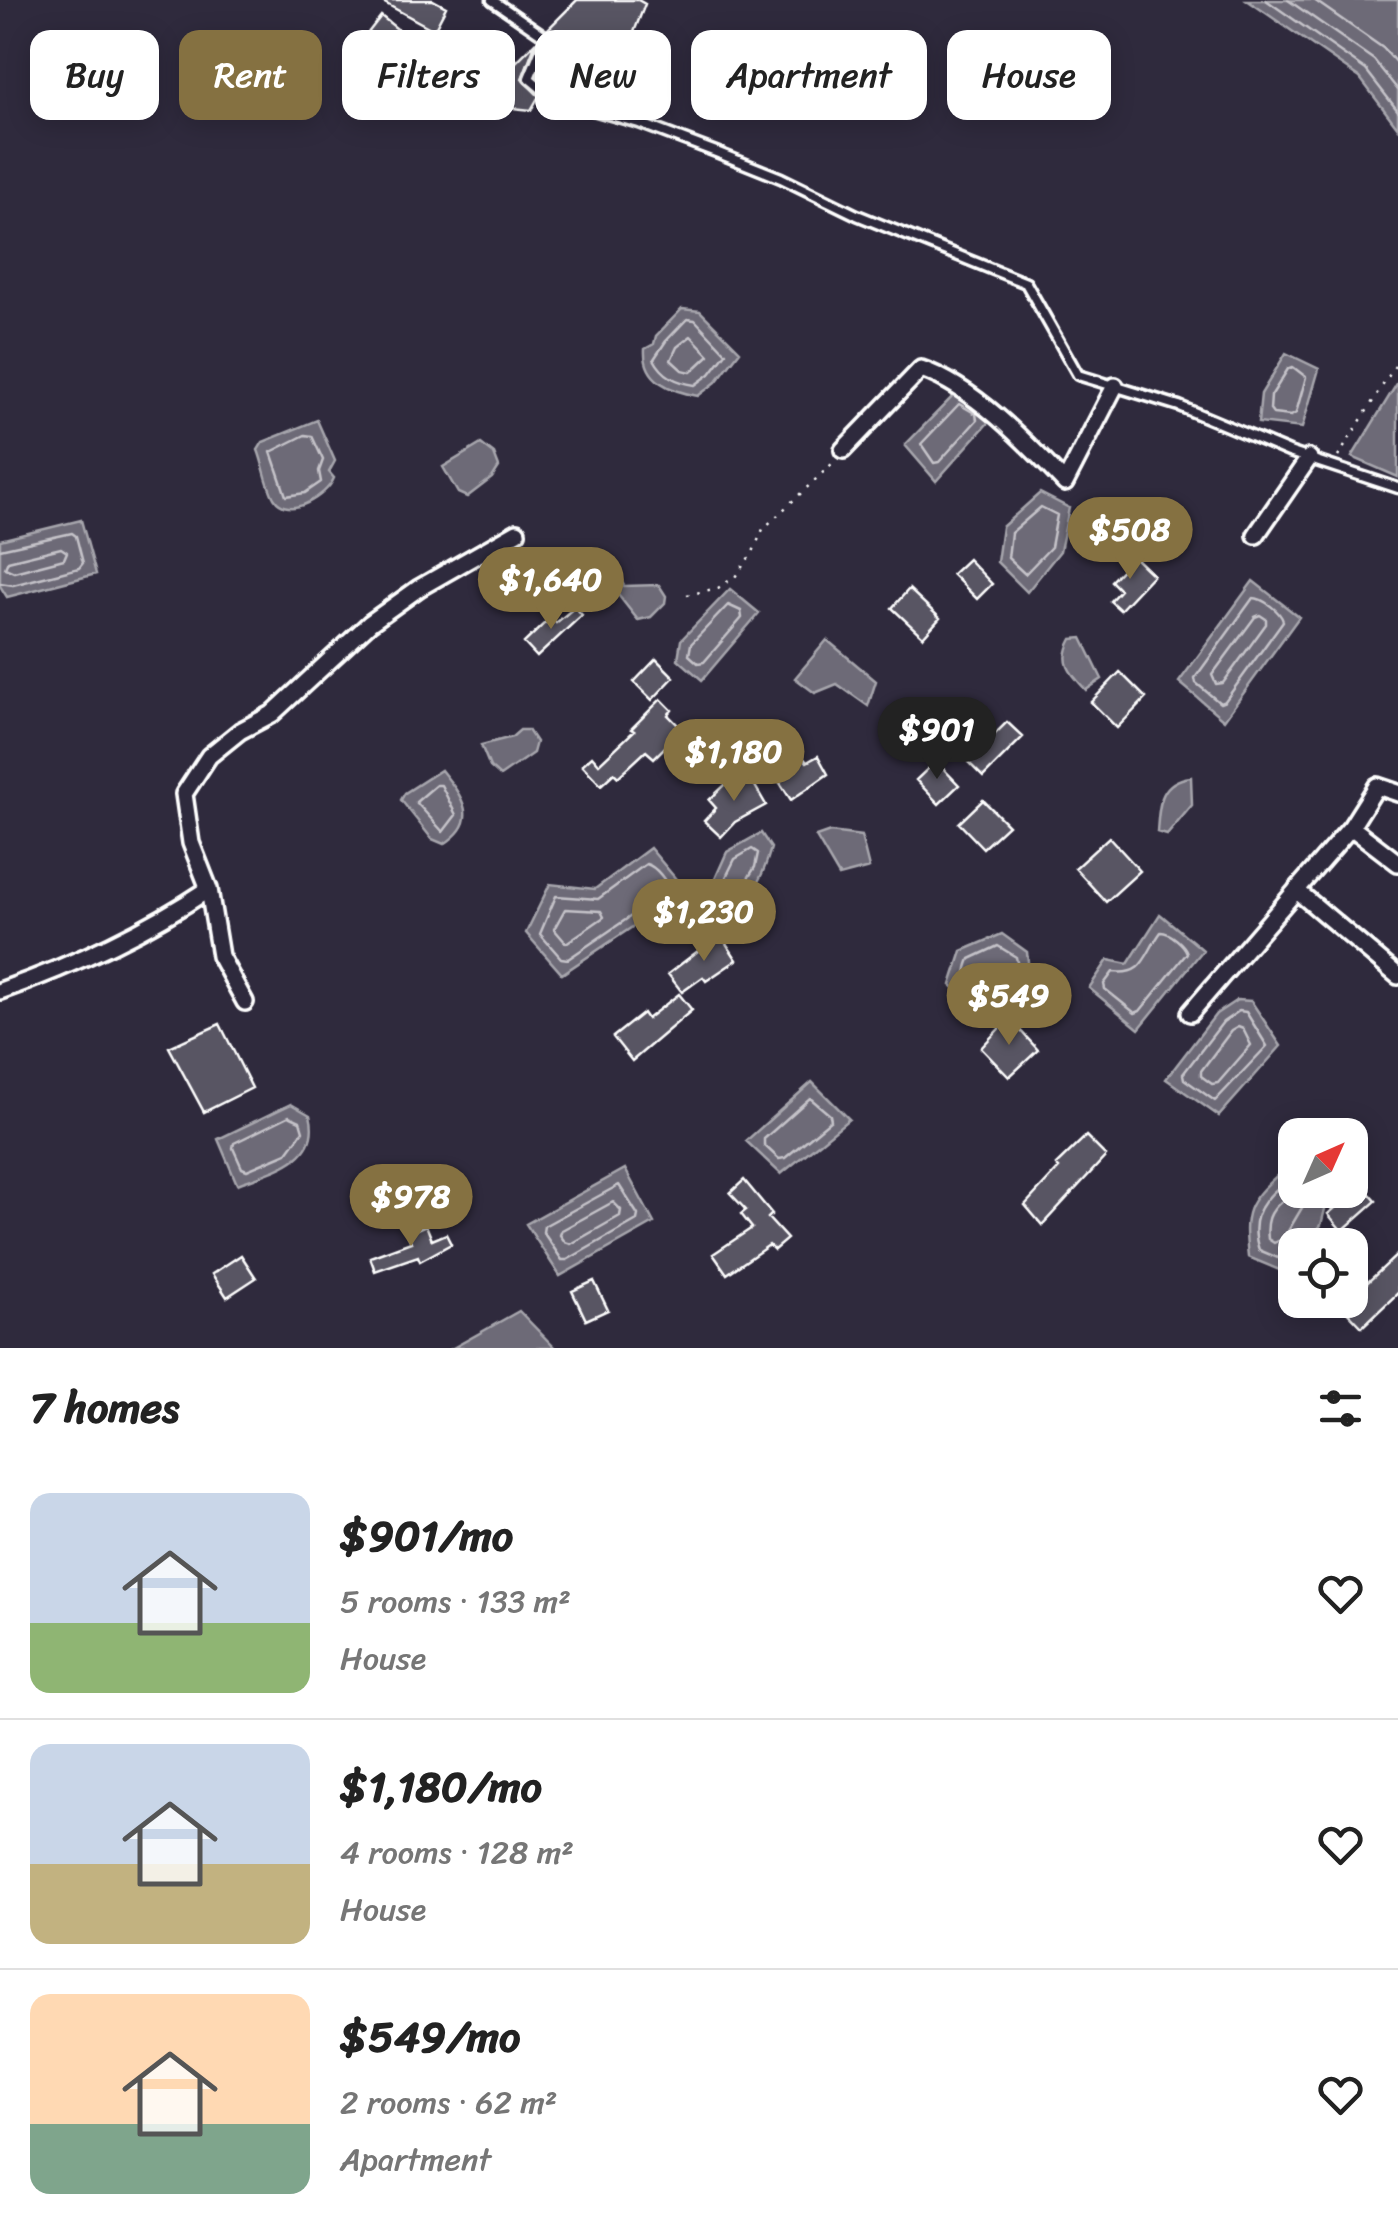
<!DOCTYPE html>
<html lang="en">
<head>
<meta charset="utf-8">
<style>
  body { margin:0; font-family:Sriracha,sans-serif; background:#f2f2f2; color:#222; height:100vh; display:flex; flex-direction:column; font-size:38px; white-space:nowrap }
  * { box-sizing:border-box; margin:0 }
  p { font-size:32px; color:#767676 }
  .icon { flex:none; width:55px; height:55px; fill:none; stroke:currentColor; stroke-width:2; stroke-linecap:round; stroke-linejoin:round }
  .map { position:relative; height:1348px; overflow:hidden }
  .panel { display:flex; flex-direction:column; background:#fff; flex:1 }
  .panel>* { flex:none }
  .banner { position:absolute; left:30px; top:30px; width:1340px; height:90px; display:flex; gap:20px }
  .needle { width:65px; rotate:45deg }
  .fabs { position:absolute; left:1278px; top:1118px; display:grid; gap:20px }
  .fabs a { display:grid; place-items:center; width:90px; height:90px; border-radius:20px; background:#fff; box-shadow:0 5px 25px #0003; font-size:50px }
  .price { position:absolute; translate:-50% -85px; padding:0 22px; border-radius:35px; background:#857141; color:#fff; font-size:32px; line-height:65px; filter:drop-shadow(0 2px 5px #0008) }
  .price::after { content:''; position:absolute; left:50%; top:60px; width:30px; height:22px; margin-left:-15px; background:inherit; clip-path:polygon(0 0,100% 0,50% 100%) }
  .price.active { background:#222; color:#fff }
  ul { padding:0; list-style:none }
  li { display:flex; align-items:center; gap:30px; height:250px; padding:0 30px }
  li+li { border-top:2px solid #e0e0e0 }
  li span { display:grid; place-items:center; flex:none; width:280px; height:200px; border-radius:20px; color:#555 }
  li>.icon { margin-inline-start:auto }
  span .icon { width:120px; height:120px; fill:#fffc; stroke-width:1 }
  li b { font-size:42px }
  h2 { display:flex; justify-content:space-between; align-items:center; height:120px; padding:0 30px; font-size:42px }
  .tag { padding:0 35px; border-radius:20px; background:#fff; box-shadow:0 5px 25px #0003; font-size:35px; line-height:90px }
  .tag.active { background:#857141; color:#fff }
  .map>svg:first-child { display:block }
  .water { fill:#6d6a77; stroke:#a7a6ad; stroke-width:2.5 }
  .lines { fill:none; stroke-linecap:round; stroke-linejoin:round }
  .shore { stroke:#c5c3c9; stroke-width:2.5 }
  .building { fill:#595564; stroke:#fff; stroke-width:2.5 }
  .lane-casing { stroke:#fff; stroke-width:15 }
  .street-casing { stroke:#fff; stroke-width:22 }
  .path { stroke:#fff; stroke-width:2.5; stroke-dasharray:2.5 8; stroke-linecap:butt }
  .lane { stroke:#2f2a3d; stroke-width:8 }
  .street { stroke:#2f2a3d; stroke-width:15 }
</style>
</head>
<body>
<div class="map">
<svg width="1398" height="1348" viewBox="0 0 1398 1348">
  <rect width="100%" height="100%" fill="#2f2a3d"/>
  <filter id="ink" filterUnits="userSpaceOnUse"><feTurbulence type="fractalNoise" baseFrequency=".01" numOctaves="2"/><feDisplacementMap in="SourceGraphic" scale="20" xChannelSelector="R" yChannelSelector="G"/><feConvolveMatrix kernelMatrix="1 2 1 2 8 2 1 2 1" color-interpolation-filters="sRGB"/></filter>
  <g filter="url(#ink)">
    <path class="water" d="M1247 0H1398V128L1360 78Z
      M682 309 700 311 740 351 716 382 698 396C671 391 643 381 645 349L654 344 656 336Z
      M1286 353 1319 369 1302 428 1258 423 1261 394Z
      M1398 382V477L1352 457Z
      M961 388 994 416 936 481 905 445Z
      M317 420 335 461 329 472 334 478C327 496 288 521 274 498 266 484 264 465 258 450L263 442Z
      M481 444 494 454 499 467 492 478 467 497 458 493 443 467Z
      M1040 493 1069 508 1060 551 1027 592 997 562 1002 527Z
      M81 520 96 574 7 597 0 586V540Z
      M616 569 624 586 659 585 666 596 665 603 651 617 638 620 615 591 606 589 604 581Z
      M1253 581 1299 617 1224 720 1179 682Z
      M730 589 759 613 702 680 678 659 681 640Z
      M1082 638 1102 679 1086 690C1070 673 1059 662 1072 639Z
      M827 640 876 681 868 706 837 684 815 693 795 678Z
      M520 730H528L536 742 533 753 500 776 490 767 481 745 512 737Z
      M441 770C463 797 481 821 444 844L432 839 401 800 405 793Z
      M1191 777 1192 805 1167 835 1157 832C1159 805 1159 781 1191 777Z
      M830 832 861 836 869 868 839 876 816 837Z
      M761 833 771 848C764 873 756 893 734 906L714 881 727 852Z
      M650 848 686 891 562 974 526 933 550 884 595 889Z
      M1160 914 1203 950 1139 1029 1089 988 1108 960 1128 964Z
      M1002 934 1027 952 1029 972 984 1014 951 985 962 951Z
      M1237 1000 1251 1001 1281 1046 1219 1116 1166 1079 1216 1014Z
      M812 1082 849 1119 781 1174 746 1141Z
      M291 1104 310 1115C322 1161 272 1171 237 1184L218 1139Z
      M625 1169 654 1223 560 1276 526 1224Z
      M1280 1173 1295 1180V1190H1315L1328 1197 1321 1225 1304 1245H1295V1256L1282 1271 1248 1257C1243 1212 1246 1203 1280 1173Z
      M519 1311 555 1348H453Z"/>
    <g class="lines">
      <path class="shore" d="M1266 0 1366 70 1398 111
        M1288 0 1374 60 1398 90
        M1314 0 1383 48 1398 65
        M687 319 695 320 726 353 710 374 695 385C676 382 663 376 654 359L666 341Z
        M691 336 709 355 691 372 682 370 671 360 677 347Z
        M1293 367 1306 377 1296 413 1291 416 1273 414 1270 410 1271 396 1288 369Z
        M959 404 976 414 977 420 939 462 934 463 921 444Z
        M305 435 312 436 323 460 319 471 321 482 305 493 286 496 271 452Z
        M1041 507 1057 515 1051 547 1025 574 1008 558 1011 533Z
        M61 548 67 552 64 559 14 572 5 568 8 561Z
        M0 549 72 533 76 536 83 563 79 568 13 585 0 583
        M1253 598C1263 598 1281 612 1283 621L1225 701 1220 703 1196 683 1195 678Z
        M728 605 741 611 742 618 704 662 698 663 689 655 691 644Z
        M1260 615 1266 619V624L1223 683 1216 684 1212 675 1255 617Z
        M436 785H441L456 815 443 832 416 802Z
        M752 849 758 853 755 867 741 890 735 891 726 877 735 859Z
        M646 864C655 866 669 882 668 891L568 959 561 958 540 934 556 896 598 899Z
        M565 909 601 911 604 917 566 943 554 929Z
        M1161 932C1170 932 1185 945 1187 953L1140 1011 1135 1013 1105 989 1104 984 1113 972C1145 976 1144 955 1161 932Z
        M998 946 1016 957 1018 967 982 998C965 984 962 979 970 959Z
        M1239 1011 1246 1012 1267 1046 1215 1101 1184 1079 1183 1074 1223 1022Z
        M1238 1027 1243 1029 1251 1045 1218 1083 1212 1084 1201 1076V1071L1231 1031Z
        M810 1098 830 1115 831 1120 785 1158 779 1159 764 1145V1139Z
        M289 1116 300 1121 303 1131 287 1153 247 1170 242 1168 233 1148 234 1143Z
        M619 1185 638 1215 637 1220 567 1260H562L543 1232 544 1226Z
        M1295 1188 1279 1187C1258 1205 1250 1223 1259 1250L1278 1258 1295 1250
        M1282 1201H1299L1303 1206 1284 1238 1274 1243 1268 1239C1266 1222 1269 1212 1282 1201Z
        M613 1202 621 1210 620 1216 571 1244 565 1242 560 1235 562 1230Z"/>
    </g>
    <path class="building" d="M379 0H433L446 7 434 30Z
      M577 0H638L645 4 618 73 561 53 546 82 538 76 553 39 548 29Z
      M381 16 442 65 417 96 357 47Z
      M536 42 522 79 539 96 531 110 513 108 487 91Z
      M1134 557 1153 575 1120 610 1110 601 1120 590 1111 581Z
      M968 559 992 584 977 599 952 574Z
      M909 589 940 618 923 637 892 608Z
      M575 607 582 615 537 657 524 643 551 617 556 623Z
      M656 659 674 677 652 700 634 682Z
      M1120 672 1146 698 1117 728 1091 702Z
      M661 699 672 710 668 715 691 738 677 753 668 744 654 758 646 751 618 777 614 773 601 785 582 765 592 756 599 764 634 731 631 729Z
      M1007 722 1023 737 983 777 960 754 987 726 995 734Z
      M796 749 807 762 818 756 828 774 791 800 771 769Z
      M936 761 959 785 939 804 916 780Z
      M747 772 766 805 735 822 721 837 704 821 716 808 709 800 727 783Z
      M983 800 1008 825 983 848 959 823Z
      M1109 837 1140 871 1106 902 1075 868Z
      M720 934 737 960 706 981 703 977 682 992 668 974Z
      M679 994 692 1010 632 1061 613 1037 643 1013 647 1019Z
      M1009 1018 1038 1050 1009 1077 981 1048Z
      M220 1024 252 1088 204 1112 169 1047Z
      M1086 1136 1106 1156 1042 1225 1025 1205 1059 1168 1056 1165Z
      M1350 1171 1376 1201 1342 1231 1328 1214 1350 1195Z
      M744 1180 772 1214 768 1218 787 1239 774 1250 769 1245 727 1274 713 1254 752 1228 741 1214 746 1210 730 1193Z
      M426 1225 432 1240 446 1234 451 1244 420 1261 418 1256 375 1271 370 1257 411 1242 407 1233Z
      M1398 1254V1293L1362 1327 1342 1306Z
      M241 1255 256 1278 227 1297 212 1274Z
      M594 1281 608 1310 586 1320 572 1291Z"/>
    <g class="lines">
      <defs>
        <path id="lane" d="M492 0 546 37 529 78 554 99 639 123 716 152 781 178 857 215 1026 283 1078 375 1179 406 1289 452 1398 488"/>
        <path id="street" d="M843 450 921 369C974 387 1026 442 1065 483L1115 386
          M1256 535 1309 458
          M1398 793 1377 786 1351 827 1398 863
          M1296 890 1398 976
          M0 991C71 966 146 931 209 889
          M245 1002 220 956 209 889 191 843 184 794 209 756 240 731 272 714 370 623 419 588 517 532
          M1190 1013 1351 827"/>
      </defs>
      <use href="#lane" class="lane-casing"/>
      <use href="#street" class="street-casing"/>
      <path class="path" d="M1338 457 1398 361
        M687 595 718 588 735 577 753 552 763 529 833 463"/>
      <use href="#lane" class="lane"/>
      <use href="#street" class="street"/>
    </g>
  </g>
</svg>
<div class="fabs">
<a><svg class="needle" viewBox="-14 -14 28 28"><path d="M0-13l5 13h-10z" fill="#e53935"/><path d="M0 13l5-13h-10z" fill="#767676"/></svg></a>
<a><svg class="icon" aria-label="locate" viewBox="0 0 24 24"><circle cx="12" cy="12" r="6"/><path d="M12 2v4M12 18v4M2 12h4M18 12h4"/></svg></a>
</div>
<b class="price" style="left:1130px;top:582px">$508</b>
<b class="price" style="left:551px;top:632px">$1,640</b>
<b class="price active" style="left:937px;top:782px">$901</b>
<b class="price" style="left:734px;top:804px">$1,180</b>
<b class="price" style="left:704px;top:964px">$1,230</b>
<b class="price" style="left:1009px;top:1048px">$549</b>
<b class="price" style="left:411px;top:1249px">$978</b>
<div class="banner">
<a class="tag">Buy</a>
<a class="tag active">Rent</a>
<a class="tag">Filters</a>
<a class="tag">New</a>
<a class="tag">Apartment</a>
<a class="tag">House</a>
</div>
</div>
<section class="panel">
<h2>7 homes<svg class="icon" aria-label="filters" viewBox="0 0 24 24"><path d="M4 7h16M4 17h16"/><circle cx="9" cy="7" r="2"/><circle cx="15" cy="17" r="2"/></svg></h2>
<ul>
<li><span style="background:linear-gradient(#c9d6e8 65%,#8fb573 0)"><svg class="icon" aria-label="home" viewBox="0 0 24 24"><path d="M3 11l9-7 9 7M6 9v11h12V9"/></svg></span><div><b>$901/mo</b><p>5 rooms · 133 m²</p><p>House</p></div><svg class="icon" aria-label="heart" viewBox="0 0 24 24"><path d="M12 20l-8-8c-3-5 5-10 8-4 3-6 11-1 8 4z"/></svg></li>
<li><span style="background:linear-gradient(#c9d6e8 60%,#c2b280 0)"><svg class="icon" aria-label="home" viewBox="0 0 24 24"><path d="M3 11l9-7 9 7M6 9v11h12V9"/></svg></span><div><b>$1,180/mo</b><p>4 rooms · 128 m²</p><p>House</p></div><svg class="icon" aria-label="heart" viewBox="0 0 24 24"><path d="M12 20l-8-8c-3-5 5-10 8-4 3-6 11-1 8 4z"/></svg></li>
<li><span style="background:linear-gradient(#ffd9b3 65%,#7fa58c 0)"><svg class="icon" aria-label="home" viewBox="0 0 24 24"><path d="M3 11l9-7 9 7M6 9v11h12V9"/></svg></span><div><b>$549/mo</b><p>2 rooms · 62 m²</p><p>Apartment</p></div><svg class="icon" aria-label="heart" viewBox="0 0 24 24"><path d="M12 20l-8-8c-3-5 5-10 8-4 3-6 11-1 8 4z"/></svg></li>
</ul>
</section>
</body>
</html>
